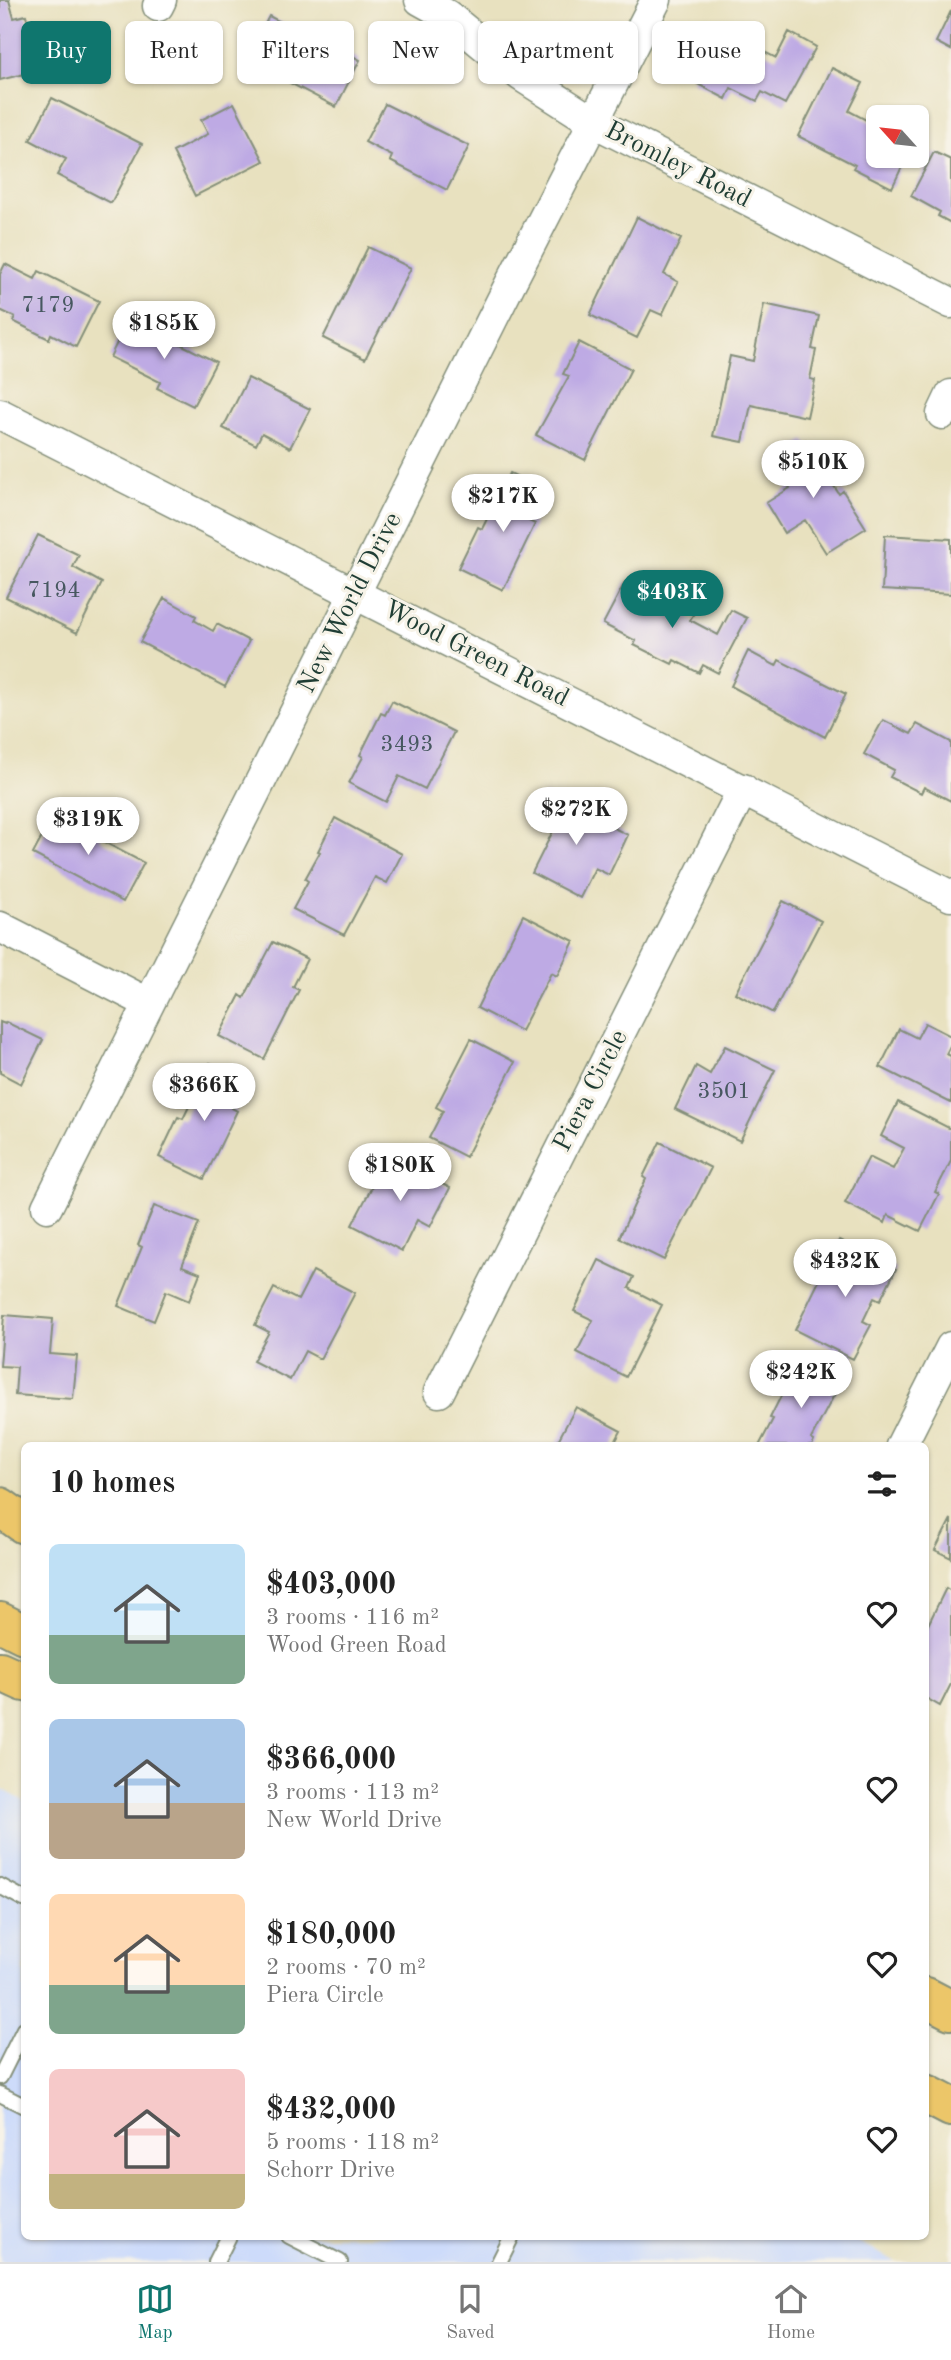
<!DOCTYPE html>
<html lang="en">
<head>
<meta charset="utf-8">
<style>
  body { margin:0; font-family:"Old Standard TT",serif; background:#f2f2f2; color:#222; height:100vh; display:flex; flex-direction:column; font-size:26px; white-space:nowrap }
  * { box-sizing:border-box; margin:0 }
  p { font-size:23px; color:#767676 }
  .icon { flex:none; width:38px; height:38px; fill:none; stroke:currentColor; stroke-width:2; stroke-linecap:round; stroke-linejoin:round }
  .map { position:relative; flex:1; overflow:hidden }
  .sheet { position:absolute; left:21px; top:1442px; width:908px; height:798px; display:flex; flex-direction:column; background:#fff; border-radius:10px; box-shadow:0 2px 5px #0004 }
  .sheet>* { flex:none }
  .banner { position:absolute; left:21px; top:21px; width:910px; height:63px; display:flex; gap:14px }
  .needle { width:46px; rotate:297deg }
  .controls { position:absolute; left:866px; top:105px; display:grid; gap:14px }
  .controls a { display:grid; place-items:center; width:63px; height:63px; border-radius:10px; background:#fff; box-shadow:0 2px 5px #0004; font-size:35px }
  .price { position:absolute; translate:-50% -60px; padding:0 16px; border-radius:24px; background:#fff; color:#222; font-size:23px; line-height:46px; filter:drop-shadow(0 2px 4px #0008) }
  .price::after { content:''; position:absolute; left:50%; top:42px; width:21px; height:16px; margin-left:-10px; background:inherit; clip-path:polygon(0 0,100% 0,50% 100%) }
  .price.active { background:#0f766e; color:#fff }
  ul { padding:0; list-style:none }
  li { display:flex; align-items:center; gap:21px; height:175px; padding:0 28px }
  li span { display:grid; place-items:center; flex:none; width:196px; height:140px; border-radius:10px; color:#555 }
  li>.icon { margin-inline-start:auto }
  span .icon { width:84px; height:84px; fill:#fffc; stroke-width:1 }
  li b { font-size:30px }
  h2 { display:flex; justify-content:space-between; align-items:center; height:84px; padding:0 28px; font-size:30px }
  .pill { padding:0 24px; border-radius:10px; background:#fff; box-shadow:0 2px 5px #0004; font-size:24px; line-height:63px }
  .pill.active { background:#0f766e; color:#fff }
  .tab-bar { display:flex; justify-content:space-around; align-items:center; height:98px; border-top:2px solid #e0e0e0; background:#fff; font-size:19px; color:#767676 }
  .tab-bar a { display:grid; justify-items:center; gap:4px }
  .tab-bar .active { color:#0f766e }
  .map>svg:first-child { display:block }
  .built { fill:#cddbfa }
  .building { fill:#beaae4 }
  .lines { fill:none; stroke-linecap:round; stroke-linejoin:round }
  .service-casing { stroke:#848f7a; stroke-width:18 }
  .minor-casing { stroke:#848f7a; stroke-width:33 }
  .motorway-casing { stroke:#848f7a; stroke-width:42 }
  .service { stroke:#fff; stroke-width:14 }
  .minor { stroke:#fff; stroke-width:30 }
  .motorway { stroke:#ecc669; stroke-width:38 }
  .labels { text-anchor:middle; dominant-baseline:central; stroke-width:6; stroke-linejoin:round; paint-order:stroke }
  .number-label { font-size:23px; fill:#475860 }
  .street-label { font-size:26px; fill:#1f3d34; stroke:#f7f3e8 }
</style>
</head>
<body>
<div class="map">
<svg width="951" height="2262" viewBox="0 0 951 2262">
  <rect width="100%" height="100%" fill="#f7f3e8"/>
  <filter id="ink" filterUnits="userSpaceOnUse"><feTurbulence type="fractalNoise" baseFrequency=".0143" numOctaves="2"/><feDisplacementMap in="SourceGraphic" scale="14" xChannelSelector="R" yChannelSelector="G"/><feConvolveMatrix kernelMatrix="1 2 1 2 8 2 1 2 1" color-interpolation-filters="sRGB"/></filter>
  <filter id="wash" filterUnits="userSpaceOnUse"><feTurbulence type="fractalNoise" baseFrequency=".00686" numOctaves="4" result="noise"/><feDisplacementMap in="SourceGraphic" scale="28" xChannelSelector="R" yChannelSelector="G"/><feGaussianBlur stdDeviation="1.57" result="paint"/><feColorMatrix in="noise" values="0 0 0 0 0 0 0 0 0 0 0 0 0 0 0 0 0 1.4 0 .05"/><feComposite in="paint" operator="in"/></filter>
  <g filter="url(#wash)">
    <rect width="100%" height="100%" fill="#e8e1bf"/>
    <path class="built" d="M0 1788 24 1801V2236H848L896 2262H0Z"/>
    <g id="blocks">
      <path class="building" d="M0 0H9L14 18 26 15 40 70 0 80Z
        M951 11V50L936 42Z
        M269 16 316 41 318 37 360 60 336 107 246 60Z
        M720 29 776 58 789 32 816 47 785 104 762 92 757 101 731 88 726 99 692 81Z
        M832 68 863 83 849 111 878 126V156H907L892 188 853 168 855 165 798 136Z
        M52 98 142 144 111 203 57 175 66 159 30 140Z
        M234 103 264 161 195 196 173 152 208 134 201 120Z
        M385 104 469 146 447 190 390 161 392 156 365 142Z
        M934 152 951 160V223L938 216 940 212 911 196Z
        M637 217 681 239 664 274 678 282 662 315 651 310 637 338 590 315Z
        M368 247 411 268 365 359 323 338Z
        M5 264 35 279 39 271 99 301 76 347 51 334 49 339 13 321 15 317 0 310V274Z
        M764 304 819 316 812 349 816 350 810 379 815 380 807 417 751 405 743 442 713 436 730 356 753 361Z
        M129 318 216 362 193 406 157 388 160 382 110 357Z
        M579 342 631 369 585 460 536 435 569 376 563 374Z
        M248 378 310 409 290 448 262 433 256 445 223 428Z
        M805 440 839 494 843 491 866 528 826 553 805 520 784 533 766 503 790 488 773 460Z
        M510 473 544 490 529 521 535 524 503 590 458 568 478 527 482 529Z
        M38 535 79 555 73 567 102 583 77 633 6 597Z
        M885 535 951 539V594L882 590Z
        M625 582 651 596 653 592 694 613 690 620 718 635 731 610 747 618 718 673 703 665 699 673 674 660 672 664 634 645 636 641 603 624Z
        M164 598 196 616 194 620 213 631 217 624 249 641 225 687 140 642Z
        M748 651 776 666 779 660 846 694 825 737 731 686Z
        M392 701 454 732 425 789 399 776 386 802 349 783 363 757 360 755 381 713 385 715Z
        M883 720 911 734 917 724 951 742V801L924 787 921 793 890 777 894 770 864 754Z
        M545 794 628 835 609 875 595 868 580 898 532 873 555 827 534 816Z
        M55 812 102 837 100 840 144 863 123 902 33 854Z
        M335 818 402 854 387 883 375 877 344 935 293 909 308 881 305 879 320 852 318 851Z
        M783 901 821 921 773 1013 735 993Z
        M523 915 574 941 557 976 551 973 521 1031 477 1008Z
        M273 942 307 959 293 987 299 990 264 1059 219 1036 240 995 244 998Z
        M0 1022 5 1024 6 1022 43 1040 21 1084 0 1073Z
        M925 1023 951 1036V1044L946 1054 951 1056V1103L880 1067 899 1029 917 1038Z
        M471 1039 515 1062 466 1157 429 1138 443 1111 436 1107Z
        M725 1046 775 1070 740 1141 675 1109 696 1066 710 1074Z
        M210 1063 246 1080 232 1108 237 1111 204 1179 159 1157 178 1117 183 1119Z
        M898 1102 951 1129V1161L935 1192 939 1194 920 1231 888 1215 885 1223 845 1203 869 1157 893 1169 904 1148 881 1136Z
        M660 1142 711 1168 664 1260 619 1238 646 1179 643 1177Z
        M388 1156 450 1188 430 1227 417 1220 402 1251 352 1225Z
        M154 1206 199 1223 182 1266 200 1273 189 1301 166 1291 154 1321 118 1306 142 1247 138 1245Z
        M839 1240 896 1269 880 1301 874 1298 863 1321 871 1325 853 1359 795 1330Z
        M599 1260 634 1277 629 1288 662 1305 626 1377 577 1352 593 1320 574 1311Z
        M313 1271 355 1293 320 1359 305 1351 290 1380 253 1361 269 1332 255 1325 274 1288 298 1300Z
        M4 1315 53 1319 50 1354 77 1356 73 1399 15 1395 17 1367 0 1366Z
        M806 1364 841 1382 811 1439 814 1441 812 1446H759L773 1419 770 1418 785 1388 791 1391Z
        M576 1407 621 1431 613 1446H555Z
        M951 1519V1558L935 1550Z
        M946 1588 951 1591V1684L940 1706 926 1698V1629Z"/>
    </g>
  </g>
  <g filter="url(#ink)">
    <use href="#blocks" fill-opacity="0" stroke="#848f7a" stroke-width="2"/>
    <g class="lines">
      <defs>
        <path id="service" d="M0 1886 24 1899
          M0 2077 24 2029
          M0 2094 24 2106
          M289 2236 340 2262
          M216 2262 229 2236
          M499 2262 512 2236"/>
        <path id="minor" d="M420 0 447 15 520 75 592 121 951 303
          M158 6 161 0
          M0 414 951 896
          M942 414 951 395
          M0 927 148 1003
          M47 1207 510 284 656 0
          M439 1392 743 789
          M901 1446 951 1347"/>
        <path id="motorway" d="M0 1507 24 1524
          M0 1622 24 1634
          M0 1671 24 1682
          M926 1997 951 2010
          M926 2094 951 2107"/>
      </defs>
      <use href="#service" class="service-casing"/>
      <use href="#minor" class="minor-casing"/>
      <use href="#motorway" class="motorway-casing"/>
      <use href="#service" class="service"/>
      <use href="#minor" class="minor"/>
      <use href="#motorway" class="motorway"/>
    </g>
  </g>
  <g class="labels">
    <g class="number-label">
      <text x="48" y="305">7179</text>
      <text x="54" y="590">7194</text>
      <text x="407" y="744">3493</text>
      <text x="724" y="1091">3501</text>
    </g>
    <g class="street-label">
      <text transform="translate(678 165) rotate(27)">Bromley Road</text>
      <text transform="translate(350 603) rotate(-63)">New World Drive</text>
      <text transform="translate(476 654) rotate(27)">Wood Green Road</text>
      <text transform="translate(591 1091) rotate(-63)">Piera Circle</text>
    </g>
  </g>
</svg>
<div class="controls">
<a><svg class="needle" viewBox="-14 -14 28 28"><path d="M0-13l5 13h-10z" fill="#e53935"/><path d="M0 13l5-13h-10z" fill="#767676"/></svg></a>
</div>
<b class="price" style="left:164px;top:361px">$185K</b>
<b class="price" style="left:813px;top:500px">$510K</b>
<b class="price" style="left:503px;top:534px">$217K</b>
<b class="price active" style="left:672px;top:630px">$403K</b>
<b class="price" style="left:576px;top:847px">$272K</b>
<b class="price" style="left:88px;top:857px">$319K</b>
<b class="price" style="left:204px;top:1123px">$366K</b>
<b class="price" style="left:400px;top:1203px">$180K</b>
<b class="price" style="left:845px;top:1299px">$432K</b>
<b class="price" style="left:801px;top:1410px">$242K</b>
<div class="banner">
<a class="pill active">Buy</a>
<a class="pill">Rent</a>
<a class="pill">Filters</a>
<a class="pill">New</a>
<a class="pill">Apartment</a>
<a class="pill">House</a>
</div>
<section class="sheet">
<h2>10 homes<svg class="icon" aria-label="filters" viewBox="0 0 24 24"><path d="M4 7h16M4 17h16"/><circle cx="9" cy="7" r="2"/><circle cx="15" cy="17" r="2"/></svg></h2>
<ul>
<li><span style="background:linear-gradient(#bfe0f5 65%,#7fa58c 0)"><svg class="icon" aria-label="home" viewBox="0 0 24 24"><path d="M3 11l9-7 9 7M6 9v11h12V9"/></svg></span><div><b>$403,000</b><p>3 rooms · 116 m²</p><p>Wood Green Road</p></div><svg class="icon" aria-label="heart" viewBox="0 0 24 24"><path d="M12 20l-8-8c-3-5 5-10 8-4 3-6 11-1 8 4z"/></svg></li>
<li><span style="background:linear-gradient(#a9c7e8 60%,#b9a48a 0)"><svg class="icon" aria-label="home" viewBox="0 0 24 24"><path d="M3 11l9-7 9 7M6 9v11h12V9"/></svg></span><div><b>$366,000</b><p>3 rooms · 113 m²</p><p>New World Drive</p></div><svg class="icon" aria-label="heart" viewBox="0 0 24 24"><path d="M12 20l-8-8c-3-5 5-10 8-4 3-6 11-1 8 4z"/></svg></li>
<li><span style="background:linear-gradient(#ffd9b3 65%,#7fa58c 0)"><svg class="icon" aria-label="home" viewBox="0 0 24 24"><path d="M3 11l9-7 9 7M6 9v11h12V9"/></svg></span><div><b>$180,000</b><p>2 rooms · 70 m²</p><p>Piera Circle</p></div><svg class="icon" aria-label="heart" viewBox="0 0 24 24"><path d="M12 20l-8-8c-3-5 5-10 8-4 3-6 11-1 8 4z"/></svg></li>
<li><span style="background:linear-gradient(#f6c9c9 75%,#c2b280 0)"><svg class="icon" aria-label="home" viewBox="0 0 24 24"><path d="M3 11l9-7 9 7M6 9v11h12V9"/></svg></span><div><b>$432,000</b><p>5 rooms · 118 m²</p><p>Schorr Drive</p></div><svg class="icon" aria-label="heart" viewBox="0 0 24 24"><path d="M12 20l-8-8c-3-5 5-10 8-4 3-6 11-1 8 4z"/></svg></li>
</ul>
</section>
</div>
<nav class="tab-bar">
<a class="active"><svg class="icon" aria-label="map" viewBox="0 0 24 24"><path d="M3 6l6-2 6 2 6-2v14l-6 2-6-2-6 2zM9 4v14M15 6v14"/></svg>Map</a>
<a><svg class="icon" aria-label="saved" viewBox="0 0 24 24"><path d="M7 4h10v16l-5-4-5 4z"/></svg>Saved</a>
<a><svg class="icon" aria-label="home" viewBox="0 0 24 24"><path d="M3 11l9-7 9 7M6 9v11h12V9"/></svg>Home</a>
</nav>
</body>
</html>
